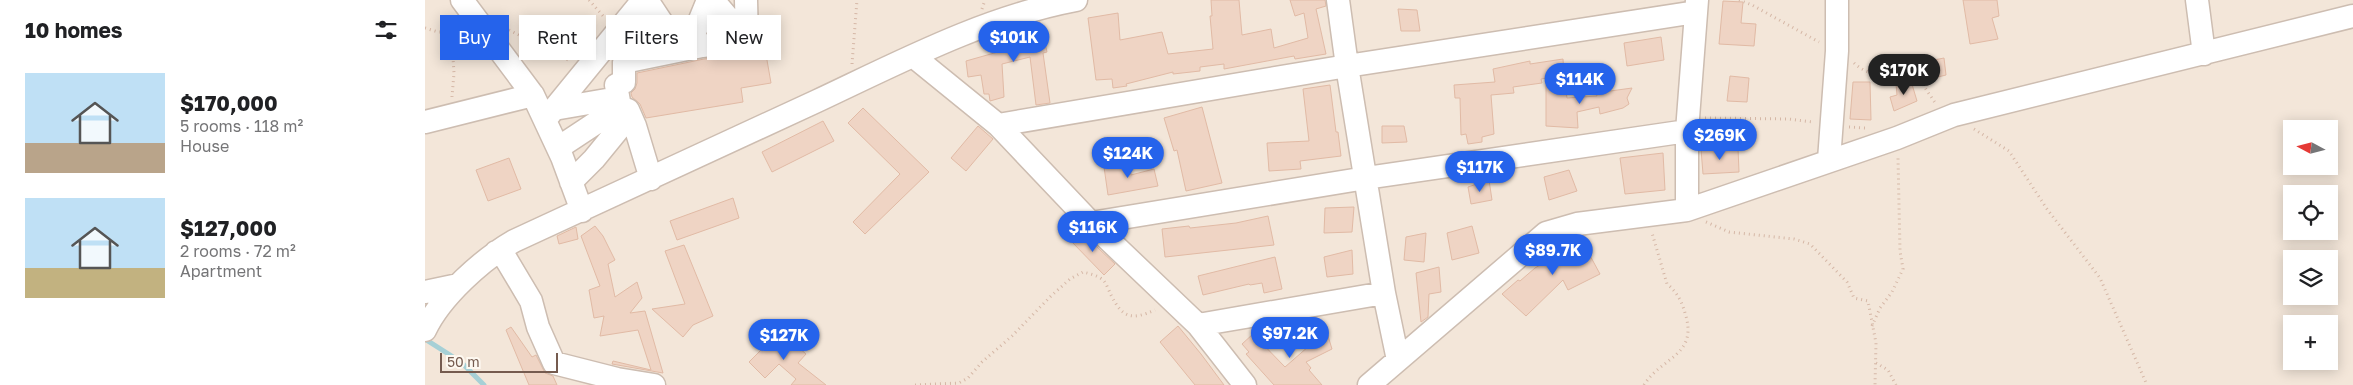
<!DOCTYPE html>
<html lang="en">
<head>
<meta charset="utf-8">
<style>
  body { margin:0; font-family:"Golos Text",sans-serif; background:#f2f2f2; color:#202124; height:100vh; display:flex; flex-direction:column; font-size:19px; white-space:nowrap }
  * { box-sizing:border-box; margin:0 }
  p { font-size:16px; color:#757577 }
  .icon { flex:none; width:28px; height:28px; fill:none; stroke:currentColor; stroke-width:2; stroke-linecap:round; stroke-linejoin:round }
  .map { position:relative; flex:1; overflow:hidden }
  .panel { display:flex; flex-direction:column; background:#fff; width:425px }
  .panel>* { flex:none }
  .top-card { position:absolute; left:15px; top:15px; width:475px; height:45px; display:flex; gap:10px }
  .needle { width:32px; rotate:277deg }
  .controls { position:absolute; left:1858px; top:120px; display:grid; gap:10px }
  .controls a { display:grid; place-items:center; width:55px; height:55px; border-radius:0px; background:#fff; box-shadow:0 2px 12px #0003; font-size:25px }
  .scale { position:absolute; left:15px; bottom:12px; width:118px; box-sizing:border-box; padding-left:5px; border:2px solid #755b4f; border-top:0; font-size:14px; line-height:18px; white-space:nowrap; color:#755b4f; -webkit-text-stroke:4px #fef9f1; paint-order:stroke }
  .price { position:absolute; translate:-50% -42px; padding:0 11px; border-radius:18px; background:#2563eb; color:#fff; font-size:16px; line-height:32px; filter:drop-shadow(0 1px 2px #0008) }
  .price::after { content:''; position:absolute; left:50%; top:30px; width:15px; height:11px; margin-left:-8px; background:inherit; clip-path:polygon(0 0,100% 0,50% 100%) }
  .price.current { background:#222; color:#fff }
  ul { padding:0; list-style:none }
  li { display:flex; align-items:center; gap:15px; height:125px; padding:0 25px }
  li span { display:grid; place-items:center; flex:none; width:140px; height:100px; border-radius:0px; color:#555 }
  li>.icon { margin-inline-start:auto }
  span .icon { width:60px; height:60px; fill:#fffc; stroke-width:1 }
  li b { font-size:21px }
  h2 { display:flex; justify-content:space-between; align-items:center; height:60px; padding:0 25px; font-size:21px }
  .chip { padding:0 18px; border-radius:0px; background:#fff; box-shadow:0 2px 12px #0003; font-size:18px; line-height:45px }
  .chip.current { background:#2563eb; color:#fff }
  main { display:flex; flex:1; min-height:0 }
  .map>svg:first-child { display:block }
  .residential { fill:#f3e6d9; fill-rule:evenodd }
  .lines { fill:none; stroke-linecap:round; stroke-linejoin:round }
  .stream { stroke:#a6d0d6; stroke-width:5 }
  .building { fill:#efd4c4; stroke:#e1baa5 }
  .minor-casing { stroke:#cdbdb1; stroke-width:25 }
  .path { stroke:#d5b7a6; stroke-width:3; stroke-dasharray:1 4; stroke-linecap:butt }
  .minor { stroke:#fff; stroke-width:22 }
</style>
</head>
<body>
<main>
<section class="panel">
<h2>10 homes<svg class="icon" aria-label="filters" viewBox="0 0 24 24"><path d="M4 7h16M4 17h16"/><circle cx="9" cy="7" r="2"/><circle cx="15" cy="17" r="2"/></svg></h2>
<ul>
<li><span style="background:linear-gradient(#bfe0f5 70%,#b9a48a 0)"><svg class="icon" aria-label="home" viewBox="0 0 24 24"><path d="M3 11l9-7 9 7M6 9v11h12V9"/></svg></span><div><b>$170,000</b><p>5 rooms · 118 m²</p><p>House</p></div></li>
<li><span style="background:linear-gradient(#bfe0f5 70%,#c2b280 0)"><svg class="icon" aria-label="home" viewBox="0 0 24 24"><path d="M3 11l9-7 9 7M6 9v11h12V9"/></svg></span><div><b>$127,000</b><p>2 rooms · 72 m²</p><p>Apartment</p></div></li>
</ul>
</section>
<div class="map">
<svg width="1928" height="385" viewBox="0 0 1928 385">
  <rect width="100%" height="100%" fill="#fbf4eb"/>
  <path class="residential" d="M0 0H1928V385H0ZM1866 129H1904V166H1866ZM1866 194H1904V231H1866ZM1866 259H1904V296H1866ZM1866 324H1904V361H1866Z"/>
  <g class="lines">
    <path class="stream" d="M0 339 36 362 59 385"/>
  </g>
  <path class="building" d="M786 0H814L817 35 846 29 849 48 883 38 879 13 870 16 865 0H900L901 6 891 9 901 54 870 59 869 56 799 69V64L775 67V71L748 74V72L701 84 702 86 688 88 687 79 671 80 663 18 693 13 695 40 737 32 743 54 788 49 785 16H787Z
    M1538 0H1572L1574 16 1567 18 1573 39 1545 44Z
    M1298 1 1318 2 1316 23 1331 24 1329 46 1294 44Z
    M973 9 992 10 995 31H976Z
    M615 22 622 52 618 53 625 103 611 105 605 57 577 64 579 97 565 101 564 94H559L556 75 543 77 541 61 587 48 583 32Z
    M1236 37 1239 60 1202 66 1199 43Z
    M339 43 346 83 316 88 318 102 221 118 215 104 207 97 206 93 210 89 212 83V73L279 59 325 53 331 50 334 44Z
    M1519 58 1521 75 1501 80 1499 62Z
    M1138 59 1139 75 1116 79 1117 83 1088 87 1089 93 1066 95 1069 134 1057 137V142L1043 144 1041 134 1036 135 1035 98H1030L1029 85 1070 82 1068 69 1105 61V64Z
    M1305 76 1324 78 1322 102 1302 101Z
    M1486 81 1492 101 1469 111 1465 97 1472 95 1471 84Z
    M1428 82H1445L1446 120 1425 119Z
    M905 85 911 132H913L916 156 875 161 876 169 844 171 842 143 884 141 878 89Z
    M1121 85 1140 86 1142 98 1172 96 1171 93 1207 88 1202 98 1204 104 1198 108 1175 114 1174 107 1152 112 1153 128 1121 126Z
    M777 107 797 183 761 191 752 150 749 151 739 118Z
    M438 108 504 172 440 234 428 222 475 174 423 123Z
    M398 121 409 141 347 172 337 152Z
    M553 126 568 139 541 171 526 158Z
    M957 126H979L982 142 957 143Z
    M1313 148 1314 172 1278 174 1276 149Z
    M1238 153 1240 190 1200 194 1195 158Z
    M84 158 96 189 63 201 51 170Z
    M705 164 706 175 729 169 733 186 683 195 679 167Z
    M1144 170 1152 191 1124 200 1119 177Z
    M1064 180 1067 200 1046 204 1043 187Z
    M308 198 314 218 252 240 245 221Z
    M929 207 927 232 899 233 900 208Z
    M843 216 849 245 740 257 737 229 764 226 765 228 811 223Z
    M170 226 178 236 190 260 183 264 190 297 212 282 217 298 205 313 220 311 238 373 187 364 188 361 226 370 213 330 175 336 179 316 169 318 164 290 175 286 156 236Z
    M1047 226 1054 253 1027 260 1022 233Z
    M151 227 153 239 134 244 132 236Z
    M656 232 690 264 679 275 646 241Z
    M1001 233 999 262 979 260 981 237Z
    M1155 237 1175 274 1143 290 1138 280 1101 316 1077 294 1093 280 1095 281 1110 268 1127 258 1124 251Z
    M259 245 288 316 268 325 258 337 227 309 260 304 240 251Z
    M927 250 928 274 902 277 899 257Z
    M850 257 857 289 839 293 837 283 825 285 824 284 778 295 773 276Z
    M1014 267 1016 292 1004 294 1003 317 996 322 991 273Z
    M899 323 907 349 881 362 886 368 884 370 897 385H849L821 354 824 352 817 344 828 334 860 367 884 346 880 327Z
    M753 326 776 354 799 385H770L735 342Z
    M86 327 107 357 111 355 120 373 128 376 132 385H104L81 330Z
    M357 333 381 354 373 363 401 385H366L371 379 354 364 340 378 324 362 347 339 349 342Z"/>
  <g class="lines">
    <defs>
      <path id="minor" d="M37 0 108 95 137 157 157 211
        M222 0 255 50
        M288 0 322 40
        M321 0 322 40
        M913 0 922 66 959 293 973 360
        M1772 0 1779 54
        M263 49 283 0
        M488 56 573 125 666 223 773 325 820 385
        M129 109 193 98
        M120 120 218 0
        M0 122 108 95
        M573 125 922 66 1271 12
        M133 148 195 107
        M1404 160 1412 51V0
        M226 179 210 126 203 110 195 107 191 85 199 82V62L277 46 322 40
        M146 182 169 159 205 115
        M1262 210V131L1272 0
        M666 223 941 178 1262 131
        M71 252 81 259 106 301 113 327 129 363 192 379 229 385
        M0 292 33 285
        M773 325 959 293
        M0 330C16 296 58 259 89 241 190 195 291 148 392 101 475 62 560 17 651 0
        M944 385 1121 233 1152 224 1262 210 1472 138 1529 115 1928 16"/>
    </defs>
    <use href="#minor" class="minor-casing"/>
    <path class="path" d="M164 0 180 18
      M1314 0 1327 5 1394 42
      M557 9 560 0
      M0 28 13 32H34
      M84 30 145 61
      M1429 63C1446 79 1472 77 1494 79L1511 104
      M427 64 432 0
      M27 97 29 73 28 58 35 27
      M1280 118 1363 119 1388 122
      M1424 127 1440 128
      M1549 129 1584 151 1622 209 1675 278 1722 385
      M1281 222 1304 232 1369 239 1385 244 1422 282 1429 298 1443 301 1451 343 1450 385
      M1447 326 1455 308 1467 292 1478 269 1475 251 1473 158
      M1451 363 1463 370 1471 385
      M490 385 534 383 543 378 557 362 587 336 626 296 645 279 658 272C665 274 673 275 679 281 682 285 684 291 686 295 698 319 707 320 730 310
      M1219 385C1236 357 1274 356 1260 313 1257 302 1252 292 1242 284L1227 233"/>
    <use href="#minor" class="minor"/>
  </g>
</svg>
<div class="controls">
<a><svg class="needle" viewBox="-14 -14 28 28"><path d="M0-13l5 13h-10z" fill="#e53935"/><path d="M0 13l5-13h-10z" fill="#757577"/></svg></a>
<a><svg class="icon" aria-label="locate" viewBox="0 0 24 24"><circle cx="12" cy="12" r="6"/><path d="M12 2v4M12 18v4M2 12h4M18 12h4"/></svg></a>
<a><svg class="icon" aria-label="layers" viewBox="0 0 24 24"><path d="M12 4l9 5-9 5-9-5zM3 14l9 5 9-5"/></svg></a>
<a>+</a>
</div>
<div class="scale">50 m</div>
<b class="price" style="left:589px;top:63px">$101K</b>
<b class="price current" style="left:1479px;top:96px">$170K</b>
<b class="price" style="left:1155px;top:105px">$114K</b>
<b class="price" style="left:1295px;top:161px">$269K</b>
<b class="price" style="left:703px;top:179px">$124K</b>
<b class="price" style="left:1055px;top:193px">$117K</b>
<b class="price" style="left:668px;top:253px">$116K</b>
<b class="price" style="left:1128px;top:276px">$89.7K</b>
<b class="price" style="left:865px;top:359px">$97.2K</b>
<b class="price" style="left:359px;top:361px">$127K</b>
<div class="top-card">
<a class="chip current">Buy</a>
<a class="chip">Rent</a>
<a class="chip">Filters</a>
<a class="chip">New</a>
</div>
</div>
</main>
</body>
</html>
